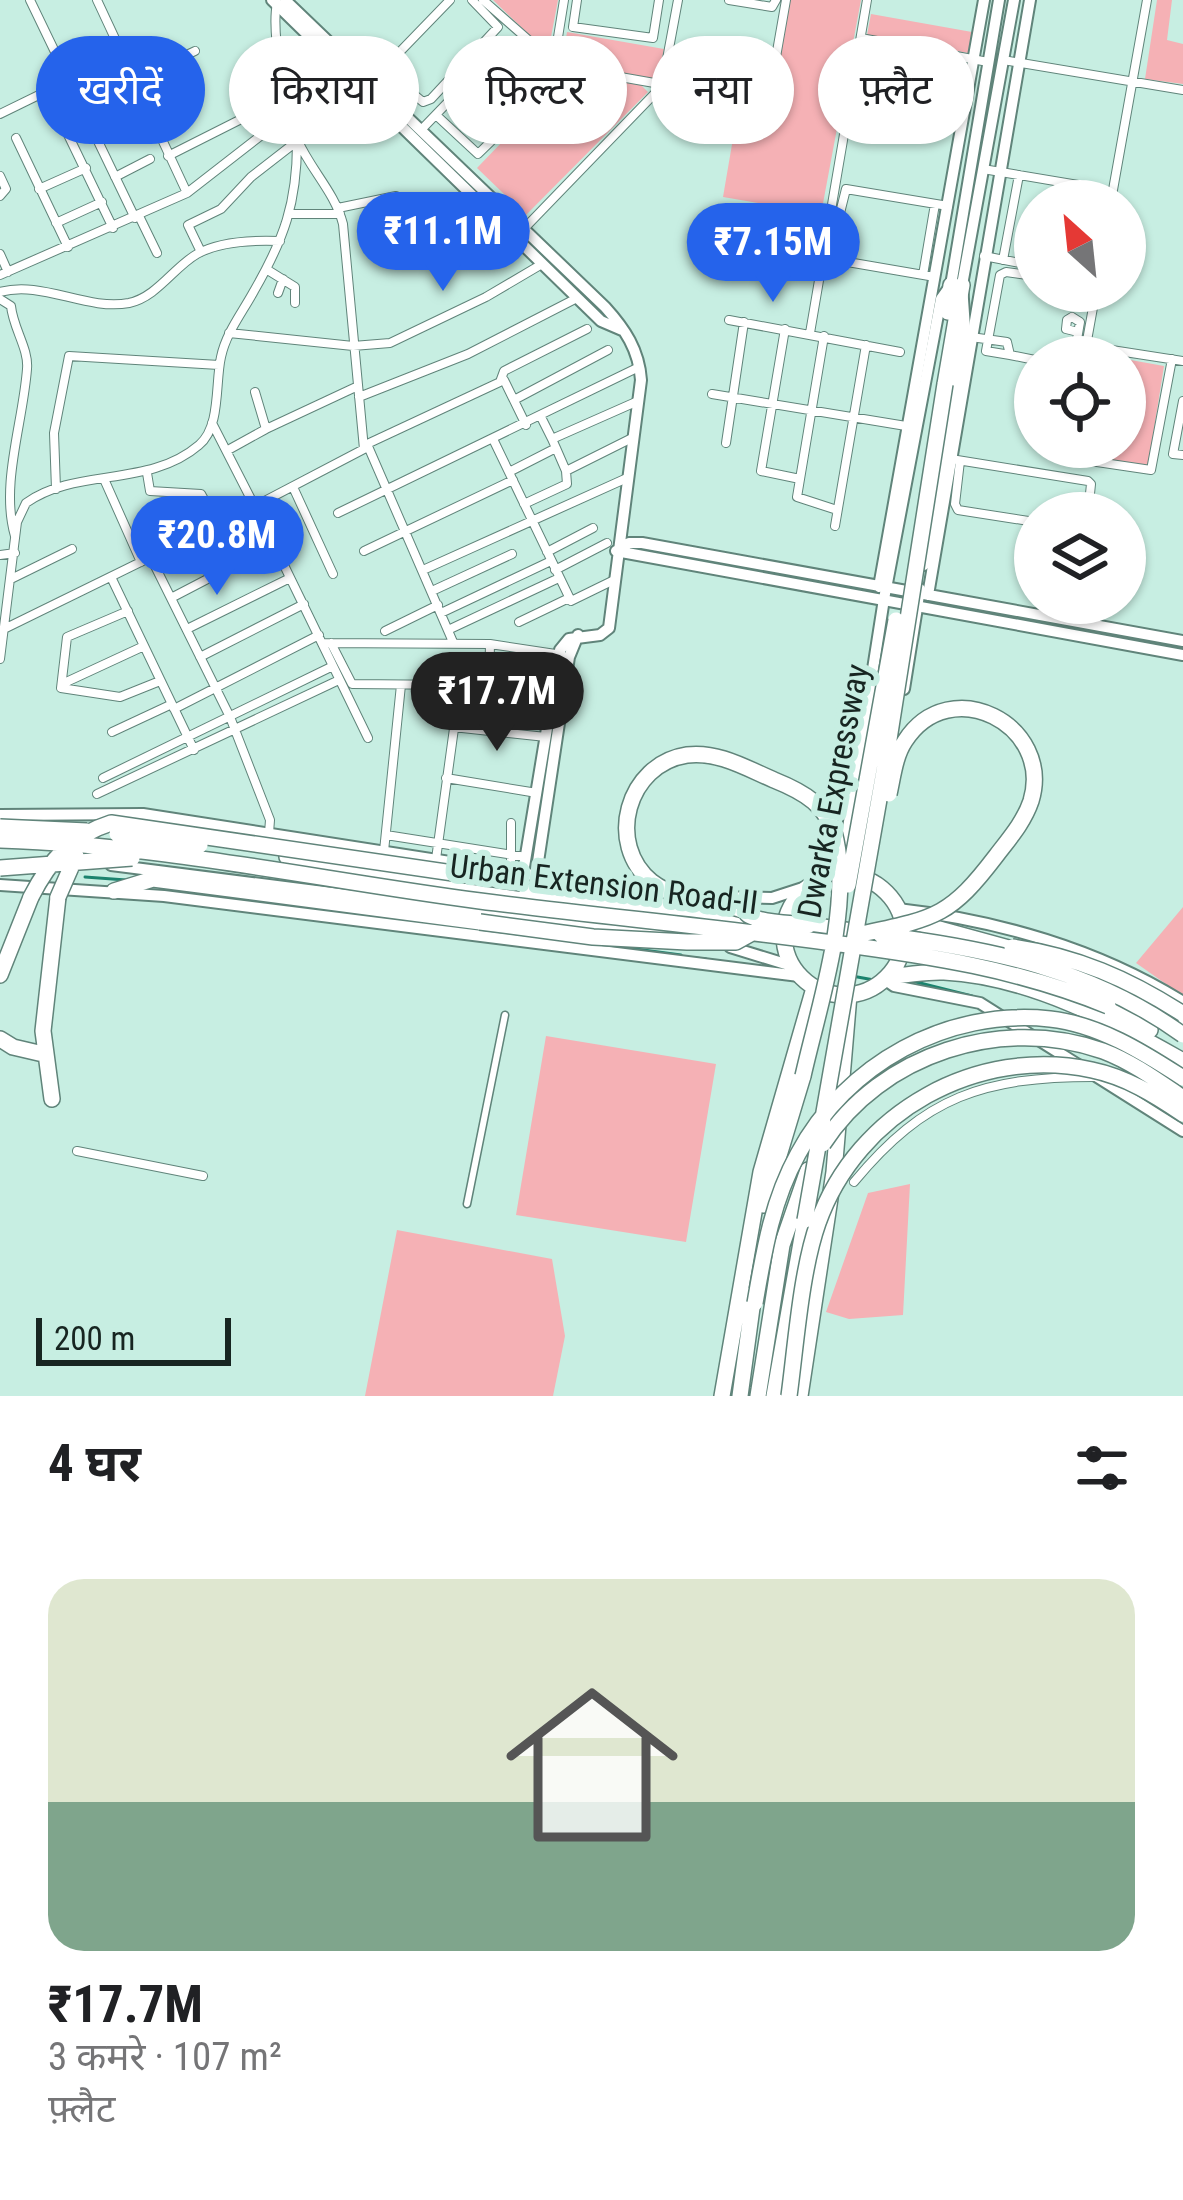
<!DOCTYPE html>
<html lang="hi">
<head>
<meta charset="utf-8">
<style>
  body { margin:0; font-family:"Roboto Condensed","Noto Sans Devanagari",sans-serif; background:#f6f6f6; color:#202124; height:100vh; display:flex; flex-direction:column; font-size:45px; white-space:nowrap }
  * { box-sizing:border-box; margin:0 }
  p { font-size:39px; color:#757577 }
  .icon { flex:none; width:66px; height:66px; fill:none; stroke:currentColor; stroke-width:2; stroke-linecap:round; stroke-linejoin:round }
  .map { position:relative; height:1396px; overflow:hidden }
  .sheet { display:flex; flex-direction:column; background:#fff; flex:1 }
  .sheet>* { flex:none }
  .top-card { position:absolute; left:36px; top:36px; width:1113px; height:108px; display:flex; gap:24px }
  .needle { width:78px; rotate:333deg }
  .fabs { position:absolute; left:1014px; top:180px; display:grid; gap:24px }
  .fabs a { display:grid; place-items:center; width:132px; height:132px; border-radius:50%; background:#fff; box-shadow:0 3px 9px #0004; font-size:60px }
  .scale { position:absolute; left:36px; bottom:30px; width:195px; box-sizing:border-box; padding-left:12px; border:6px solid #172521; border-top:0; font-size:33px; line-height:42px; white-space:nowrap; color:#172521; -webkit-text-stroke:9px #c7eee2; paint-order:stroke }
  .price { position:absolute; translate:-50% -102px; padding:0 27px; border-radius:42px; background:#2563eb; color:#fff; font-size:39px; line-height:78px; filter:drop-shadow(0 3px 6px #0008) }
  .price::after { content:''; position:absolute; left:50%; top:72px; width:36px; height:27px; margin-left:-18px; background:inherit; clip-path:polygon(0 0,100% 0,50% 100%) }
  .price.active { background:#222; color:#fff }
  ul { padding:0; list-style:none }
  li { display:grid; align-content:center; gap:24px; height:636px; padding:0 48px }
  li+li { border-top:3px solid #e0e0e0 }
  li span { display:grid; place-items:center; height:372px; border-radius:36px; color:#555 }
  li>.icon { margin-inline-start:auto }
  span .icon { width:216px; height:216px; fill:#fffc; stroke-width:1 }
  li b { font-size:51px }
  h2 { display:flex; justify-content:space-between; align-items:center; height:144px; padding:0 48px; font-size:51px }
  .tag { padding:0 42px; border-radius:54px; background:#fff; box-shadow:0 3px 9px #0004; font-size:42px; line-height:108px }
  .tag.active { background:#2563eb; color:#fff }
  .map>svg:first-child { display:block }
  .green { fill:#f5b1b5 }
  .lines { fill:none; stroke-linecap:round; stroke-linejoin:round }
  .stream { stroke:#1b836e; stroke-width:3 }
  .pedestrian-casing { stroke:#60847a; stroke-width:9 }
  .minor-casing { stroke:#60847a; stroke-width:10 }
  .tertiary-casing { stroke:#60847a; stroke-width:14 }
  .secondary-casing { stroke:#60847a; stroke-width:14 }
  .trunk-casing { stroke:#60847a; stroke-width:18 }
  .pedestrian { stroke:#fff; stroke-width:6 }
  .minor { stroke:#fff; stroke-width:8 }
  .tertiary { stroke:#fff; stroke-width:10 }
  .secondary { stroke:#fff; stroke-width:10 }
  .trunk { stroke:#fff; stroke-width:15 }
  .trunk-bridge-casing { stroke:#60847a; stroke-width:18; stroke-linecap:butt }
  .trunk-bridge { stroke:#fff; stroke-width:15 }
  .labels { text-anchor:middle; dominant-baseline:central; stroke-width:12; stroke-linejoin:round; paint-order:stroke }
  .street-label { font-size:33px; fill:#172521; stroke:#c7eee2 }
</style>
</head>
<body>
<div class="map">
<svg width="1183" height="1396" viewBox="0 0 1183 1396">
  <rect width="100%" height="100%" fill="#c7eee2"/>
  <path class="green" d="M493 0H558L548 53Z
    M790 0H861L821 214 723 197 736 121 660 107 673 94 771 109Z
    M1157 0H1172L1167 40 1183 44V84L1145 79Z
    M871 14 972 32 968 53 867 35Z
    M567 32 664 49 657 81 562 64Z
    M563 73 641 85 648 92 526 215 477 168 562 80Z
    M1125 359 1164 366 1148 467 1075 455 1076 447H1125Z
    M1183 907V996L1136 963Z
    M546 1036 716 1064 686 1242 516 1215Z
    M910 1184 903 1315 849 1319 826 1312 868 1193Z
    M397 1230 552 1259 565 1336 553 1396H365Z"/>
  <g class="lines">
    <path class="stream" d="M85 877 126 880
      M605 945 681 955
      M695 958 706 959
      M852 976 874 980
      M912 981 972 996"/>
    <defs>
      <path id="pedestrian" d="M467 1204 505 1015"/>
      <path id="minor" d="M30 0 135 218
        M97 0 187 193
        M450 0 389 63 393 77 423 102 431 99 498 27 472 0
        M483 0 558 66 762 102 769 97 786 0
        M577 0 573 27 653 38 659 0
        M729 0 772 7 776 0
        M861 38 988 62
        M489 59 533 100
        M1003 60 1183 90
        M554 62 564 0
        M506 75 518 63 511 54
        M132 81 195 51
        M70 84 98 72
        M463 87 482 104
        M0 114 47 91 113 228
        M87 119 124 101
        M421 130C449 101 478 71 506 42L522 57 536 56 556 78 478 154 436 115
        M16 138 68 247
        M97 140 190 96
        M168 156 287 96
        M983 169 1096 188 1101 193 1100 201
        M0 176 6 189 0 196
        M115 177 150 159
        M39 189 86 168
        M1111 201 1147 0
        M338 208 396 196
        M747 210 828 223
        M290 214H340
        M139 216 157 253
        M56 223 102 202
        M516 237 662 86 678 0
        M201 252 188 225 221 209 251 177 296 142
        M0 254 8 272
        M984 256 1035 266
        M1003 260 1019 175
        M266 269 295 287V303
        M0 275 187 193 290 113
        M923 275 935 204
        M935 277 836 260 831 249 846 189 948 206
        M0 292C42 280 86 311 129 303 157 297 174 267 197 254 220 241 255 240 280 241
        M278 293 283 279
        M0 299 11 306C13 328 29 349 27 369 23 423 0 485 15 536
        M1072 317 1080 322 1074 357
        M1072 317 1067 320 1066 329 1078 332
        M729 320 900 352
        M785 329 761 471 800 479
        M229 333 353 346 390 343 486 297 542 264
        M810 333 867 0
        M824 336 797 497 837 510
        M971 337 1007 342 1010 355 1035 360
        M1086 346 1183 361
        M1010 355 986 351 1000 275 1006 272 1035 276
        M1084 357 1096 291
        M504 380 526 425
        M712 394 912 427
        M359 397 468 354 577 298
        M514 400 608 350
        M1183 401 1173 454 1183 455
        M541 417 552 439
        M212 423 276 548
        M266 429 358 386
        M493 439 571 601 612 581
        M726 443 744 322
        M367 444 453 642
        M365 445 500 382 504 371 587 329
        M1068 447 1070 458 1151 470 1172 359
        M556 448 566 471 632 438
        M228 450 266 429 255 392
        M951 459 1088 481 1091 484 1088 513
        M960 461 955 504 958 510 1035 522
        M509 472 556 448 552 439 638 401
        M147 473 150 491 201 494 218 525
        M104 479 141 562
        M293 487 333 574
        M56 489 54 433 69 356 219 365
        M524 504 567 484 566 471
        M338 513 639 367
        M835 526 866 345
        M364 551 513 480
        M547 552 593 528
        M0 555 15 553
        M151 558 230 717 270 820 269 833
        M281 559 368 738
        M423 570 627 478
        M555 570 607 543
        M111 577 194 750
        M13 578 72 549
        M432 591 512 554
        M171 598 244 560
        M1064 603H1065
        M128 611 67 637 61 688 120 697 160 681
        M441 613 551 561
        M519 622 569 598
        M6 628 255 506 364 449 343 224C335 193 311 170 298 141 285 115 271 31 277 3
        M187 629 290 578
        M448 630 559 578
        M385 631 438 605
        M322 643 490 644 489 689
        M331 643 352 684 460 685
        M490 644 562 655
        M200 657 304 604
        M0 659 17 522 26 503C77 467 149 488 199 445 221 427 215 383 221 357 226 333 242 313 254 291 284 239 297 203 297 143
        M62 684 144 646
        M174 709 319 635
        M453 727 546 737
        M112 732 172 704
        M103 778 333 666
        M446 778 537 793
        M97 794 339 680
        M511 823V871
        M386 835 526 857
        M384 851 401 685
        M436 859 460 685 552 696
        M77 1151 203 1176
        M854 1182C925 1096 984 1077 1094 1077"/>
      <path id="tertiary" d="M272 0 601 321 622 330
        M285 0 605 307C625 329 639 350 641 380L609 628 600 635 569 639 560 650 523 873
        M616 551 629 543H642L1183 641
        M616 551 1183 655
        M879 587 984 0
        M928 595 1030 0
        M0 815 143 814 668 896
        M111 865 670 936
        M536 875 569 657 578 635
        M0 885 164 896 799 976
        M711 897 772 898 809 886
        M898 909C997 920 1098 949 1183 1002
        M730 947 792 966
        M884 979 894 986 980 1003 1183 1131"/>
      <path id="secondary" d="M924 565 965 328 962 285 1014 0
        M904 689 920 589
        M843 860 884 599 941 299 951 285 999 0"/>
      <path id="trunk" d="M948 312 951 285
        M945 384 962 285
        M287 857 482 887 754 918
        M784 935a60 60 0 1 1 120 0a60 60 0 1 1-120 0Z
        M114 891 153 879 480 922
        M910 921 1020 951
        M809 925 866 933
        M0 975 31 897
        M888 976C907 976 925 971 944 972 1028 976 1113 1021 1183 1061
        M1143 998 1183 1023
        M1108 1006 1150 1030
        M0 1039 13 1047 43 1054
        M52 1099 43 1031 58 897
        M764 1205 803 1076
        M722 1396 761 1172 814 988
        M740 1396 754 1293
        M758 1396 782 1245 808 1170
        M774 1396 805 1220
        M800 1396 834 1172 849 995"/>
    </defs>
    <use href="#pedestrian" class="pedestrian-casing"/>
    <use href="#minor" class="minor-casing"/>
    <use href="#tertiary" class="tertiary-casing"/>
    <use href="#secondary" class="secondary-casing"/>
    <use href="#trunk" class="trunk-casing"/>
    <use href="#pedestrian" class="pedestrian"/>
    <use href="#minor" class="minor"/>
    <use href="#tertiary" class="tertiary"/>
    <use href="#secondary" class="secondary"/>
    <use href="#trunk" class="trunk"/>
    <defs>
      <path id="trunk-bridge" d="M0 827 87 831
        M117 834 200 845
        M0 840C162 845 320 880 480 901 597 916 716 927 833 943 931 956 1017 969 1108 1006
        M0 868 132 858
        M848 885 896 620
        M31 897C50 860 70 836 111 823L521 883
        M58 897 76 856
        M480 922 593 937 687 942H736L754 932
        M866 933C937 918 951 915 996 856 1009 839 1024 822 1031 801 1054 725 950 671 905 741 895 756 893 776 889 794
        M881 935C990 949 1092 969 1183 1035
        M1012 947C1076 956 1129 979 1183 1014
        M803 1076C819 1005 851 911 836 840 829 806 804 792 774 780 746 768 718 751 687 755 627 764 605 844 652 882 678 902 710 899 739 909 755 914 739 912 755 918 771 924 793 923 809 925
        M823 1144C881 1054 1002 1015 1103 1051 1132 1062 1158 1081 1183 1098
        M805 1220 884 771 945 384
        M755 1303C764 1251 772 1201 798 1154 846 1064 947 1008 1050 1019 1098 1024 1143 1052 1183 1078
        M789 1396C796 1344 801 1271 818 1223 857 1112 978 1045 1092 1070 1126 1077 1155 1095 1183 1114"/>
    </defs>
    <use href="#trunk-bridge" class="trunk-bridge-casing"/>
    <use href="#trunk-bridge" class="trunk-bridge"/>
  </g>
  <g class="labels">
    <g class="street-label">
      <text transform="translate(833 791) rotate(-79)">Dwarka Expressway</text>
      <text transform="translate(604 884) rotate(7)">Urban Extension Road-II</text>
    </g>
  </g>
</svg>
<div class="fabs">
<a><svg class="needle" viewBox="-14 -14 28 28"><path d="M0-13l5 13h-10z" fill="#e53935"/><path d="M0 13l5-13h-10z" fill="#757577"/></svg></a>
<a><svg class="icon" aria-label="locate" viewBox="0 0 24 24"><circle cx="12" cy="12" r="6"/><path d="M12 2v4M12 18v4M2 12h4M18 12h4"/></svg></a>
<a><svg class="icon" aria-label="layers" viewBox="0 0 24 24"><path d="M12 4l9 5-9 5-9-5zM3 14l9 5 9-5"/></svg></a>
</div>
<div class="scale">200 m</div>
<b class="price" style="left:443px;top:294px">₹11.1M</b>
<b class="price" style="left:773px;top:305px">₹7.15M</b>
<b class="price" style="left:217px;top:598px">₹20.8M</b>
<b class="price active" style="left:497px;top:754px">₹17.7M</b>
<div class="top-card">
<a class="tag active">खरीदें</a>
<a class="tag">किराया</a>
<a class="tag">फ़िल्टर</a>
<a class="tag">नया</a>
<a class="tag">फ़्लैट</a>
</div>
</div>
<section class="sheet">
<h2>4 घर<svg class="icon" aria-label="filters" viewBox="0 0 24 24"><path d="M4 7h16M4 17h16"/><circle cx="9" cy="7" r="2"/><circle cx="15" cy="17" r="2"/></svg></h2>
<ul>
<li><span style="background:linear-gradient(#dfe7d0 60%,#7fa58c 0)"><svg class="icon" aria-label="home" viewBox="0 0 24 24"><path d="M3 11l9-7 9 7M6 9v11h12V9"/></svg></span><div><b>₹17.7M</b><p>3 कमरे · 107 m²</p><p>फ़्लैट</p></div></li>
</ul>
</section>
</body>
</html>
